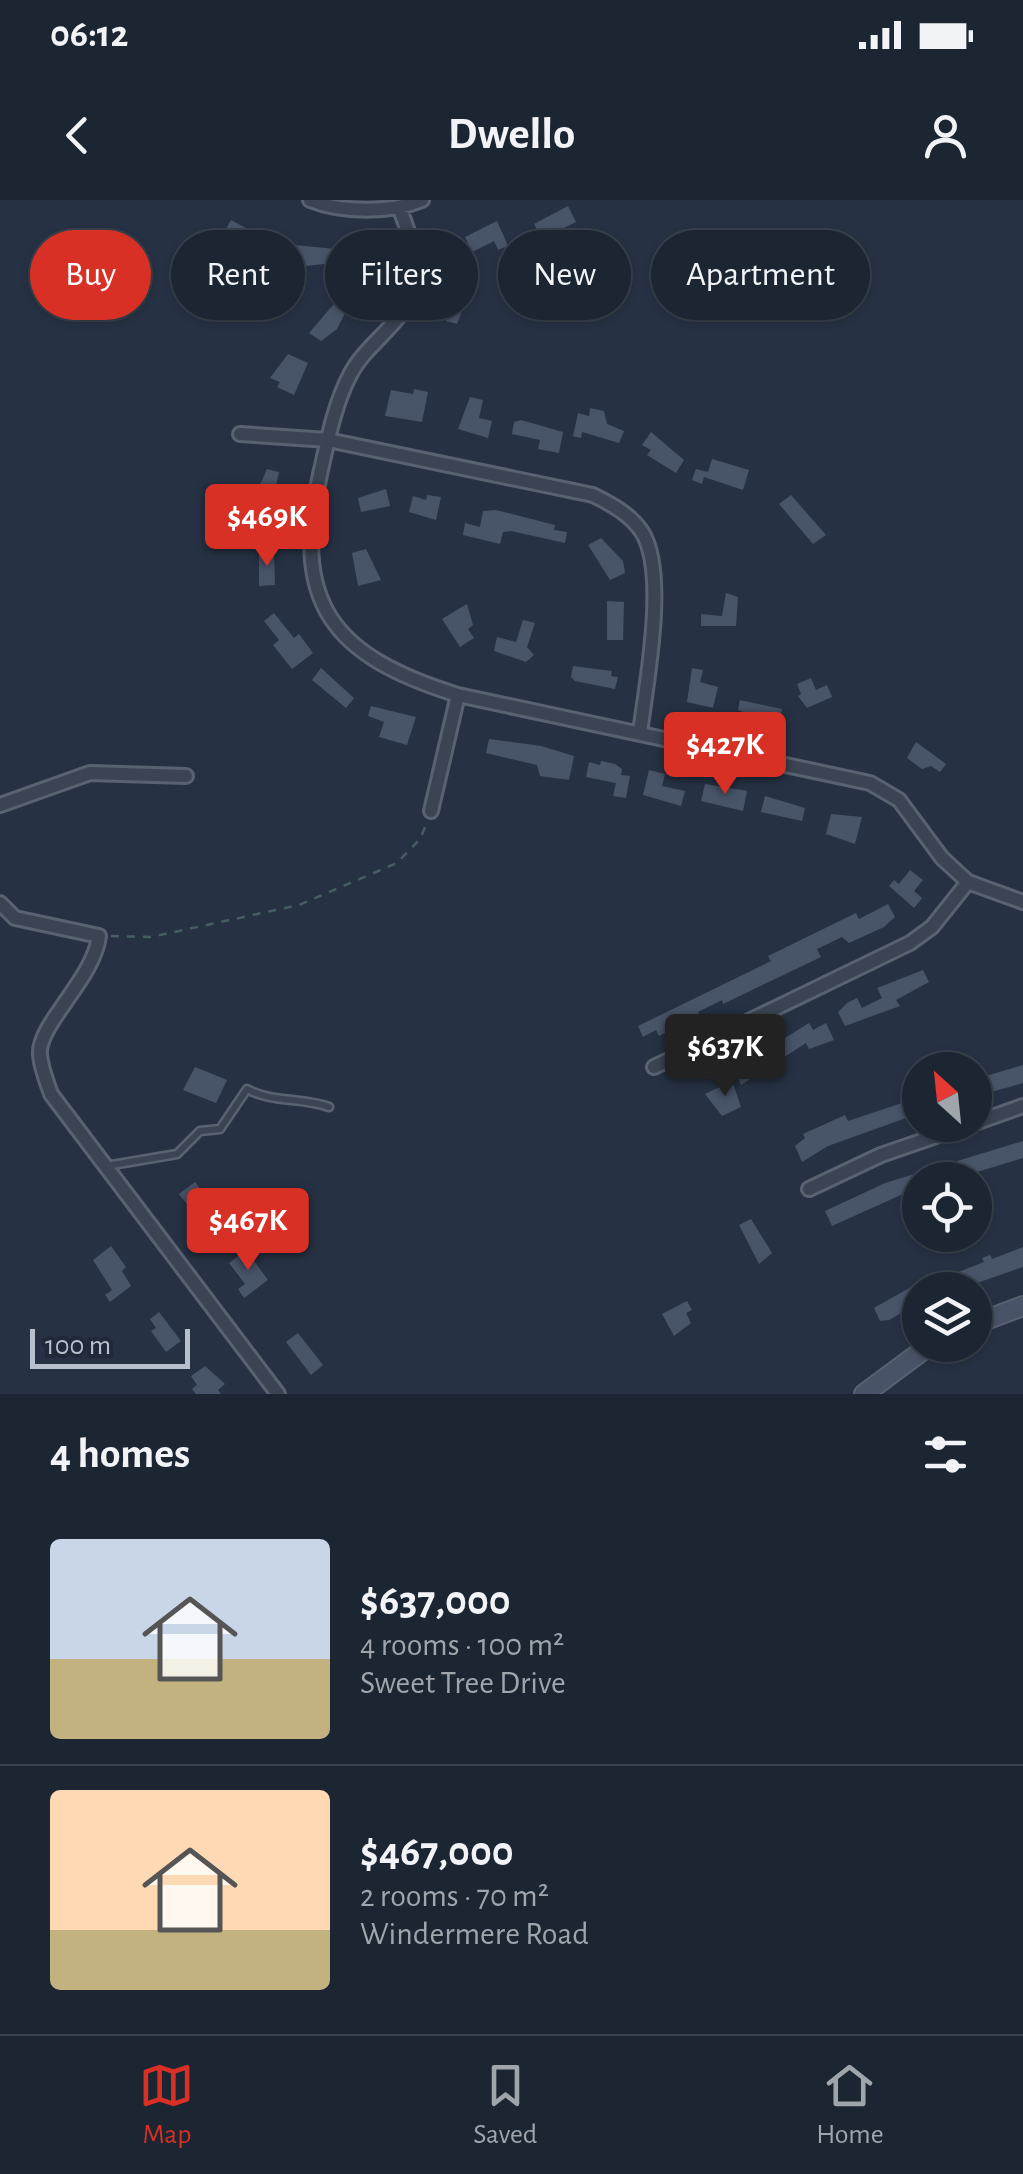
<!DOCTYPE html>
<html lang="en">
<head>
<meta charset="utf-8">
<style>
  body { margin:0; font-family:"Alegreya Sans",sans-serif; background:#29323f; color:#f1f3f6; height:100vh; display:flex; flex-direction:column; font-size:38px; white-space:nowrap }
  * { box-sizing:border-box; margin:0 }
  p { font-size:32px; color:#a0a5ac }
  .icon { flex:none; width:55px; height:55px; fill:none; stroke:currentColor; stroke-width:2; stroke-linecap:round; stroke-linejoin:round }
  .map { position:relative; height:1194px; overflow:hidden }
  .side { display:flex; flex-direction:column; background:#1c2633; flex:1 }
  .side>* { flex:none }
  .guide { position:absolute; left:30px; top:30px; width:965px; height:90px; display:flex; gap:20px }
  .needle { width:65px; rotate:333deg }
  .buttons { position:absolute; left:902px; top:852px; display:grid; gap:20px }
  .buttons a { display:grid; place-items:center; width:90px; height:90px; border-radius:50%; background:#1c2633; box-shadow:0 2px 8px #0004,0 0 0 2px #3a434e; font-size:50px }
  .scale { position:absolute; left:30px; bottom:25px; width:160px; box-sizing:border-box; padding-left:10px; border:5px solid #b8c0cd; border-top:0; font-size:28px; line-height:35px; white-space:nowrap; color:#b8c0cd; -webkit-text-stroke:8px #1f2939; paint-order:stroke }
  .price { position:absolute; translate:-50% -85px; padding:0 22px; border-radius:10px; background:#d93025; color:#fff; font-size:32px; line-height:65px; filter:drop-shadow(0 2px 5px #0008) }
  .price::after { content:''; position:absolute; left:50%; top:60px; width:30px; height:22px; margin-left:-15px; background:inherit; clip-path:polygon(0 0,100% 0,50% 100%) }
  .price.active { background:#222; color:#fff }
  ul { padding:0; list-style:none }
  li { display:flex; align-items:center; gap:30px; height:250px; padding:0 50px }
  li+li { border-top:2px solid #3a434e }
  li span { display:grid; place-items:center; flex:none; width:280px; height:200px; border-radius:10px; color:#555 }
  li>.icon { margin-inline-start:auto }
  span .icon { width:120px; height:120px; fill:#fffc; stroke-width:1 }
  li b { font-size:42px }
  h2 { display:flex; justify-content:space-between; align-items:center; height:120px; padding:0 50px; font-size:42px }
  .tag { padding:0 35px; border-radius:45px; background:#1c2633; box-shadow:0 2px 8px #0004,0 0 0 2px #3a434e; font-size:35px; line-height:90px }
  .tag.active { background:#d93025; color:#fff }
  .status { display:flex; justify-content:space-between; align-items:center; height:70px; padding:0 50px; background:#1c2633; direction:ltr }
  .status svg { height:28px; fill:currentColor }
  header { display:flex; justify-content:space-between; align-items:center; height:130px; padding:0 50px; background:#1c2633; font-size:45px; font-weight:700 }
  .tabs { display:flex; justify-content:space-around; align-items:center; height:140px; border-top:2px solid #3a434e; background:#1c2633; font-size:28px; color:#a0a5ac }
  .tabs a { display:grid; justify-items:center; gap:5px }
  .tabs .active { color:#d93025 }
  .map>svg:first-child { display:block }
  .building { fill:#485468 }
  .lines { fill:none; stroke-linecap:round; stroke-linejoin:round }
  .lane-casing { stroke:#596271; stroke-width:11 }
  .street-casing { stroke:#596271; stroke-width:18 }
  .secondary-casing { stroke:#596271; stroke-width:22 }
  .path { stroke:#465e61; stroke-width:2.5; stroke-dasharray:8 8; stroke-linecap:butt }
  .lane { stroke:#3a4453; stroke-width:6 }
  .street { stroke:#3a4453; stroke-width:12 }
  .secondary { stroke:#485367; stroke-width:18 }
</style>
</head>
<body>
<div class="status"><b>06:12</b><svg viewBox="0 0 49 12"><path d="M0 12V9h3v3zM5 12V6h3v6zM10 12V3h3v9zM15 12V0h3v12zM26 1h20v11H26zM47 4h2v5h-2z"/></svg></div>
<header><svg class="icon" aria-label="back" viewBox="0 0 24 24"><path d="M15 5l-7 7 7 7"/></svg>Dwello<svg class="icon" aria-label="person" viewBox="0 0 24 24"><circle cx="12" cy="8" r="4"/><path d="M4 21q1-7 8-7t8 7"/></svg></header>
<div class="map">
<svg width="1023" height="1194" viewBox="0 0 1023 1194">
  <rect width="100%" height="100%" fill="#263244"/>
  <path class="building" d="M568 6 576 22 542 39 534 24Z
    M231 20 266 39 259 53 229 45 231 41 222 36Z
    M497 21 508 46 498 50 494 41 472 52 465 37Z
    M295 45 335 49 334 63 305 66V61L294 60Z
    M374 57 384 68 377 75 380 78 356 105 352 100 337 129 321 141 309 133Z
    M461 76 474 80 457 124 446 121Z
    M288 154 308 163 294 195 277 187 280 182 270 178Z
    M414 189 428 192 422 222 385 216 391 190 413 194Z
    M470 197 483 200 479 218 492 221 488 238 458 229Z
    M590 208 604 211 607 224 624 231 619 243 582 232 581 238 573 236 578 213 589 216Z
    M521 220 563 232 559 253 538 249 540 240 512 234 514 222Z
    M651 232 684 260 676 273 647 255 651 250 642 245Z
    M712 259 749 270 743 290 704 277 702 284 692 280 696 269 708 272Z
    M267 269 279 272 276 286 282 288 278 306 260 301 261 296 256 294Z
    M386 289 390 306 361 312 358 298Z
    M427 295 441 297 436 320 409 312 413 296 426 300Z
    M791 295 826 335 813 344 779 304Z
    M496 310 555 325 554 330 567 332 565 343 511 331 503 332 500 344 463 335 465 323 480 327 483 311Z
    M601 338 623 361 625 373 610 380 588 345Z
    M366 349 381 380 358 386 352 353Z
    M274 352 275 385 259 386V353Z
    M726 393 738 397 736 426H701V414L722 416Z
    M607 401 624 402 623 440H607Z
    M467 404 473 425 468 429 474 438 460 447 442 419Z
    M274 413 294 438 299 434 313 453 292 469 273 445 279 440 264 421Z
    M523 420 535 423 527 447 534 455 526 462 494 451 497 437 516 442Z
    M573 466 612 471 611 476 618 477 615 489 575 481 571 477Z
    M321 468 354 498 346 508 312 480Z
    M692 468 703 470 700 482 718 487 713 508 687 502Z
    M811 478 816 490 827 485 832 497 807 508 798 496 801 494 797 484Z
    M740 500 782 509 779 524 738 510Z
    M371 506 416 517 407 545 379 537 384 522 368 516Z
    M489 539 541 546 574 556 569 580 540 576 537 565 486 553Z
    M916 542 946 564 940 572 931 566 922 569 907 558Z
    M601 561 615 564 622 569 621 575 630 576 626 598 613 596 616 583 586 577 589 562 600 565Z
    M649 570 665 574 662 586 685 591 681 606 643 595Z
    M705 584 747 591 743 611 701 601Z
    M765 596 805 608 802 621 761 612Z
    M831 614 862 617 855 644 826 634Z
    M910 670 923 680 914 691 922 698 914 708 889 686 894 680 899 684Z
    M888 704 895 717 884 727 849 743 842 737 817 749 821 757 723 804 722 800 698 812 700 815 659 836 656 830 643 837 638 826 771 761 768 756 856 713 859 719Z
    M923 770 929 782 896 800 900 806 845 826 838 812 847 803 857 798 862 808 882 798 877 788Z
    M809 823 813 830 826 823 834 840 809 849 806 843 741 885 735 869Z
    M1023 865V883L984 894 979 878Z
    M195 867 227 880 216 903 183 890Z
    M732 881 741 907 722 916 705 894Z
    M920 897V913L828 946 802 962 795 946 805 938 803 934 845 915 848 921Z
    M1023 941V958L951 980H920V990L911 992 912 996 904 998 903 994 832 1026 825 1011 885 983Z
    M195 982 219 1013 203 1025 179 994Z
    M751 1019 772 1053 759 1064 739 1025Z
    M111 1046 126 1067 122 1071 131 1086 110 1102 105 1095 112 1090 93 1060Z
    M1023 1047V1067L957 1090H920V1102L889 1120 880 1121 874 1108 920 1082V1087L984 1062 982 1058 990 1055 992 1059Z
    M246 1050 268 1080 244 1098 238 1089 245 1084 229 1063Z
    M687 1101 692 1110 686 1113 691 1123 674 1136 662 1114Z
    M159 1112 181 1141 166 1152 151 1131 156 1128 150 1119Z
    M298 1133 323 1165 311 1175 286 1142Z
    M205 1166 225 1184 218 1190 221 1194H196L192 1189 197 1185 191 1176Z"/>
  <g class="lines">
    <defs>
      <path id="lane" d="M106 966 177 954 200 931 220 929 247 889C272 903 302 897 329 907"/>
      <path id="street" d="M310 0C342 13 391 13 422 0
        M400 9C409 35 422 62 413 90 402 126 366 143 350 175 335 203 328 239 321 270 290 403 332 456 458 495L870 583 899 600 942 658 968 682 1023 702
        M240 234 328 240 593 295C611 304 630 314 642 332 668 373 646 485 640 533
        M0 605 90 573 186 576
        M431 611 458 495
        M0 703 15 718 99 736C94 779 37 825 40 855 41 868 47 882 51 894L278 1194
        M654 867 910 743 932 727 968 682
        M975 923 1023 906
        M809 989 881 955 968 925"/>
      <path id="secondary" d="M975 1124 1023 1106
        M864 1194 930 1145"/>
    </defs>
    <use href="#lane" class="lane-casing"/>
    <use href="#street" class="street-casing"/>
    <use href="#secondary" class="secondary-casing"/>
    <path class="path" d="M111 736 151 737 299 705 397 663 420 639 428 620"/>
    <use href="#lane" class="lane"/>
    <use href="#street" class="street"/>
    <use href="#secondary" class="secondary"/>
  </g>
</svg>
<div class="buttons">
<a><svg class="needle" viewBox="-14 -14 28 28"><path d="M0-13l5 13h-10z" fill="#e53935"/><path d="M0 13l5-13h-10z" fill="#a0a5ac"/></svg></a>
<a><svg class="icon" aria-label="locate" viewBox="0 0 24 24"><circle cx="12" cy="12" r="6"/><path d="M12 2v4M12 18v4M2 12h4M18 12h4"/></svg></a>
<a><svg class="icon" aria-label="layers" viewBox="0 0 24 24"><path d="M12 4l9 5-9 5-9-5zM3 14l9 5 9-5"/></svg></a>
</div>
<div class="scale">100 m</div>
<b class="price" style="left:267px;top:369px">$469K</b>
<b class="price" style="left:725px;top:597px">$427K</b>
<b class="price active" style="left:725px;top:899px">$637K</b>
<b class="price" style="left:248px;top:1073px">$467K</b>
<div class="guide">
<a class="tag active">Buy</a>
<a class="tag">Rent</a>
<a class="tag">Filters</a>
<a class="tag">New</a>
<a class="tag">Apartment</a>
</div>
</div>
<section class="side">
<h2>4 homes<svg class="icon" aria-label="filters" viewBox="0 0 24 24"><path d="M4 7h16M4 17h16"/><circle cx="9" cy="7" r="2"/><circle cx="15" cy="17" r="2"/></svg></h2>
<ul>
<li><span style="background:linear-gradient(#c9d6e8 60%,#c2b280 0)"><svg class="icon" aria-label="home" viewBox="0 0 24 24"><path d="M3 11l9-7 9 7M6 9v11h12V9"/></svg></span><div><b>$637,000</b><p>4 rooms · 100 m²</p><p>Sweet Tree Drive</p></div></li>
<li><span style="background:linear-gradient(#ffd9b3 70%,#c2b280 0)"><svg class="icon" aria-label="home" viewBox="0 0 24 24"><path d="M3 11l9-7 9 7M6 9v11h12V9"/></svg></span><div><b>$467,000</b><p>2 rooms · 70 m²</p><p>Windermere Road</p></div></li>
</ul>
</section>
<nav class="tabs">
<a class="active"><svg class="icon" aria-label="map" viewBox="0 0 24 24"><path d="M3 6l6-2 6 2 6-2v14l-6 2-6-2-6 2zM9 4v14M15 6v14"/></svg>Map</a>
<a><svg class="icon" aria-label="saved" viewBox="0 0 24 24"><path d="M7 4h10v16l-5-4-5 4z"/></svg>Saved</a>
<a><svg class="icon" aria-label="home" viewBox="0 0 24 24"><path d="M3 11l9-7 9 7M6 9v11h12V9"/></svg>Home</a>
</nav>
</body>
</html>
